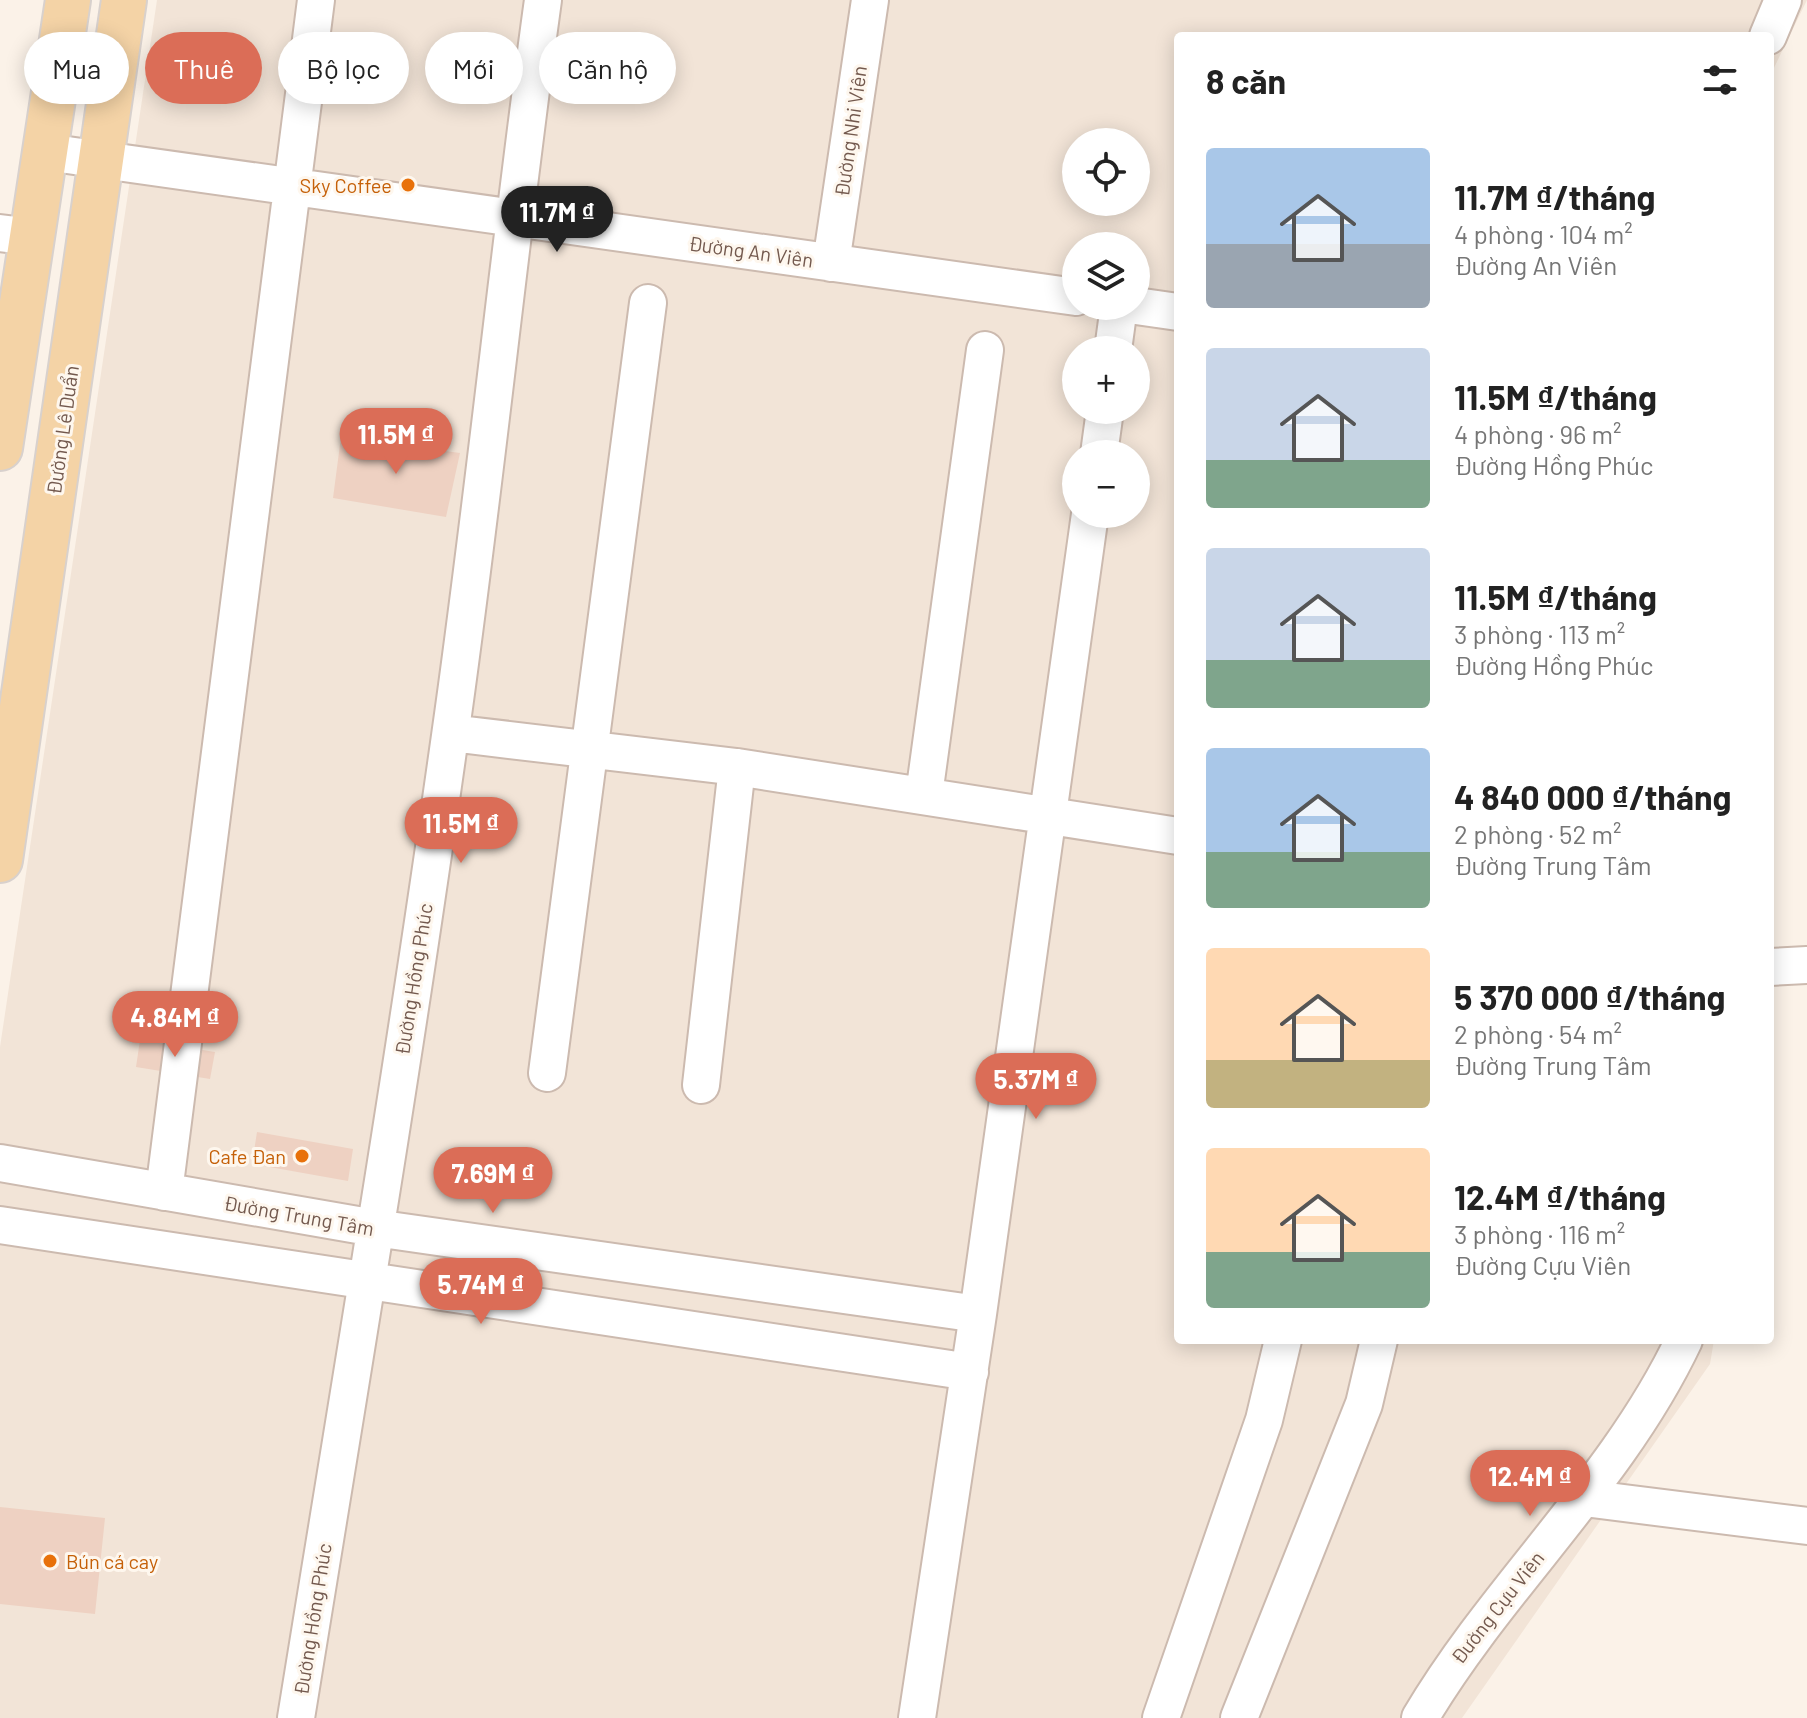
<!DOCTYPE html>
<html lang="vi">
<head>
<meta charset="utf-8">
<style>
  body { margin:0; font-family:Barlow,sans-serif; background:#f2f2f2; color:#222; height:100vh; display:flex; flex-direction:column; font-size:30px; white-space:nowrap }
  * { box-sizing:border-box; margin:0 }
  p { font-size:26px; color:#767676 }
  .icon { flex:none; width:44px; height:44px; fill:none; stroke:currentColor; stroke-width:2; stroke-linecap:round; stroke-linejoin:round }
  .map { position:relative; flex:1; overflow:hidden }
  .sheet { position:absolute; left:1174px; top:32px; width:600px; height:1312px; display:flex; flex-direction:column; background:#fff; border-radius:8px; box-shadow:0 4px 20px #0003 }
  .sheet>* { flex:none }
  .hud { position:absolute; left:24px; top:32px; width:760px; height:72px; display:flex; gap:16px }
  .buttons { position:absolute; left:1062px; top:128px; display:grid; gap:16px }
  .buttons a { display:grid; place-items:center; width:88px; height:88px; border-radius:50%; background:#fff; box-shadow:0 4px 20px #0003; font-size:40px }
  .price { position:absolute; translate:-50% -68px; padding:0 18px; border-radius:28px; background:#db6d57; color:#fff; font-size:26px; line-height:52px; filter:drop-shadow(0 2px 4px #0008) }
  .price::after { content:''; position:absolute; left:50%; top:48px; width:24px; height:18px; margin-left:-12px; background:inherit; clip-path:polygon(0 0,100% 0,50% 100%) }
  .price.current { background:#222; color:#fff }
  ul { padding:0; list-style:none }
  li { display:flex; align-items:center; gap:24px; height:200px; padding:0 32px }
  li span { display:grid; place-items:center; flex:none; width:224px; height:160px; border-radius:8px; color:#555 }
  li>.icon { margin-inline-start:auto }
  span .icon { width:96px; height:96px; fill:#fffc; stroke-width:1 }
  li b { font-size:34px }
  h2 { display:flex; justify-content:space-between; align-items:center; height:96px; padding:0 32px; font-size:34px }
  .pill { padding:0 28px; border-radius:36px; background:#fff; box-shadow:0 4px 20px #0003; font-size:28px; line-height:72px }
  .pill.current { background:#db6d57; color:#fff }
  .map>svg:first-child { display:block }
  .residential { fill:#f2e4d7; fill-rule:evenodd }
  .building { fill:#eed1c2 }
  .lines { fill:none; stroke-linecap:round; stroke-linejoin:round }
  .minor-casing { stroke:#ccbaaf; stroke-width:40 }
  .major-casing { stroke:#d8d1cd; stroke-width:48 }
  .minor { stroke:#fff; stroke-width:36 }
  .major { stroke:#f4d3a6; stroke-width:44 }
  .food-dot { fill:#e8710a; stroke:#fef7ee; stroke-width:3 }
  .labels { text-anchor:middle; dominant-baseline:central; stroke-width:6; stroke-linejoin:round; paint-order:stroke }
  .street-label { font-size:20px; fill:#73594e; stroke:#fef7ee }
  .food-label { font-size:20px; fill:#c56008; stroke:#fef7ee; text-anchor:end }
</style>
</head>
<body>
<div class="map">
<svg width="1807" height="1718" viewBox="0 0 1807 1718">
  <rect width="100%" height="100%" fill="#fbf2e8"/>
  <path class="residential" d="M157 0H1807L1770 76V36H1178V1340H1714L1710 1364 1462 1718H0V1047ZM1076 142H1136V202H1076ZM1076 246H1136V306H1076ZM1076 350H1136V410H1076ZM1076 454H1136V514H1076Z"/>
  <path class="building" d="M341 437 460 453 446 517 333 498Z
    M140 1040 215 1052 210 1079 136 1067Z
    M257 1132 353 1149 348 1181 252 1164Z
    M0 1507 105 1518 95 1614 0 1604Z"/>
  <g class="lines">
    <defs>
      <path id="minor" d="M1768 36 1783 0
        M46 152 1076 297
        M0 233 33 237
        M831 263 870 0
        M1136 306 1178 312
        M1113 350 1119 306
        M1099 454 1105 410
        M451 733 737 767 1178 836
        M924 795 985 350
        M1770 967 1807 965
        M547 1073 648 303
        M701 1085 737 767
        M0 1163 375 1228 978 1314
        M164 1192 316 0
        M0 1225 970 1372
        M1584 1498 1807 1526
        M296 1718C349 1391 404 1064 450 736 485 491 509 245 543 0
        M917 1718 978 1314 1090 514
        M1161 1718 1264 1420 1283 1340
        M1239 1718 1364 1404 1379 1340
        M1420 1718C1498 1586 1618 1480 1684 1340"/>
      <path id="major" d="M0 448 68 0
        M0 860 124 0"/>
    </defs>
    <use href="#minor" class="minor-casing"/>
    <use href="#major" class="major-casing"/>
    <use href="#minor" class="minor"/>
    <use href="#major" class="major"/>
  </g>
  <g class="food-dot">
    <circle cx="408" cy="185" r="8"/>
    <circle cx="302" cy="1156" r="8"/>
    <circle cx="50" cy="1561" r="8"/>
  </g>
  <g class="labels">
    <g class="street-label">
      <text transform="translate(850 131) rotate(-82)">Đường Nhi Viên</text>
      <text transform="translate(751 251) rotate(8)">Đường An Viên</text>
      <text transform="translate(62 430) rotate(-82)">Đường Lê Duẩn</text>
      <text transform="translate(413 979) rotate(-81)">Đường Hồng Phúc</text>
      <text transform="translate(299 1215) rotate(10)">Đường Trung Tâm</text>
      <text transform="translate(1497 1607) rotate(-52)">Đường Cựu Viên</text>
      <text transform="translate(312 1619) rotate(-81)">Đường Hồng Phúc</text>
    </g>
    <g class="food-label">
      <text x="392" y="185">Sky Coffee</text>
      <text x="286" y="1156">Cafe Đan</text>
      <text x="66" y="1561" text-anchor="start">Bún cá cay</text>
    </g>
  </g>
</svg>
<div class="buttons">
<a><svg class="icon" aria-label="locate" viewBox="0 0 24 24"><circle cx="12" cy="12" r="6"/><path d="M12 2v4M12 18v4M2 12h4M18 12h4"/></svg></a>
<a><svg class="icon" aria-label="layers" viewBox="0 0 24 24"><path d="M12 4l9 5-9 5-9-5zM3 14l9 5 9-5"/></svg></a>
<a>+</a>
<a>−</a>
</div>
<b class="price current" style="left:557px;top:254px">11.7M ₫</b>
<b class="price" style="left:396px;top:476px">11.5M ₫</b>
<b class="price" style="left:461px;top:865px">11.5M ₫</b>
<b class="price" style="left:175px;top:1059px">4.84M ₫</b>
<b class="price" style="left:1036px;top:1121px">5.37M ₫</b>
<b class="price" style="left:493px;top:1215px">7.69M ₫</b>
<b class="price" style="left:481px;top:1326px">5.74M ₫</b>
<b class="price" style="left:1530px;top:1518px">12.4M ₫</b>
<div class="hud">
<a class="pill">Mua</a>
<a class="pill current">Thuê</a>
<a class="pill">Bộ lọc</a>
<a class="pill">Mới</a>
<a class="pill">Căn hộ</a>
</div>
<section class="sheet">
<h2>8 căn<svg class="icon" aria-label="filters" viewBox="0 0 24 24"><path d="M4 7h16M4 17h16"/><circle cx="9" cy="7" r="2"/><circle cx="15" cy="17" r="2"/></svg></h2>
<ul>
<li><span style="background:linear-gradient(#a9c7e8 60%,#9aa5b1 0)"><svg class="icon" aria-label="home" viewBox="0 0 24 24"><path d="M3 11l9-7 9 7M6 9v11h12V9"/></svg></span><div><b>11.7M ₫/tháng</b><p>4 phòng · 104 m²</p><p>Đường An Viên</p></div></li>
<li><span style="background:linear-gradient(#c9d6e8 70%,#7fa58c 0)"><svg class="icon" aria-label="home" viewBox="0 0 24 24"><path d="M3 11l9-7 9 7M6 9v11h12V9"/></svg></span><div><b>11.5M ₫/tháng</b><p>4 phòng · 96 m²</p><p>Đường Hồng Phúc</p></div></li>
<li><span style="background:linear-gradient(#c9d6e8 70%,#7fa58c 0)"><svg class="icon" aria-label="home" viewBox="0 0 24 24"><path d="M3 11l9-7 9 7M6 9v11h12V9"/></svg></span><div><b>11.5M ₫/tháng</b><p>3 phòng · 113 m²</p><p>Đường Hồng Phúc</p></div></li>
<li><span style="background:linear-gradient(#a9c7e8 65%,#7fa58c 0)"><svg class="icon" aria-label="home" viewBox="0 0 24 24"><path d="M3 11l9-7 9 7M6 9v11h12V9"/></svg></span><div><b>4 840 000 ₫/tháng</b><p>2 phòng · 52 m²</p><p>Đường Trung Tâm</p></div></li>
<li><span style="background:linear-gradient(#ffd9b3 70%,#c2b280 0)"><svg class="icon" aria-label="home" viewBox="0 0 24 24"><path d="M3 11l9-7 9 7M6 9v11h12V9"/></svg></span><div><b>5 370 000 ₫/tháng</b><p>2 phòng · 54 m²</p><p>Đường Trung Tâm</p></div></li>
<li><span style="background:linear-gradient(#ffd9b3 65%,#7fa58c 0)"><svg class="icon" aria-label="home" viewBox="0 0 24 24"><path d="M3 11l9-7 9 7M6 9v11h12V9"/></svg></span><div><b>12.4M ₫/tháng</b><p>3 phòng · 116 m²</p><p>Đường Cựu Viên</p></div></li>
</ul>
</section>
</div>
</body>
</html>
